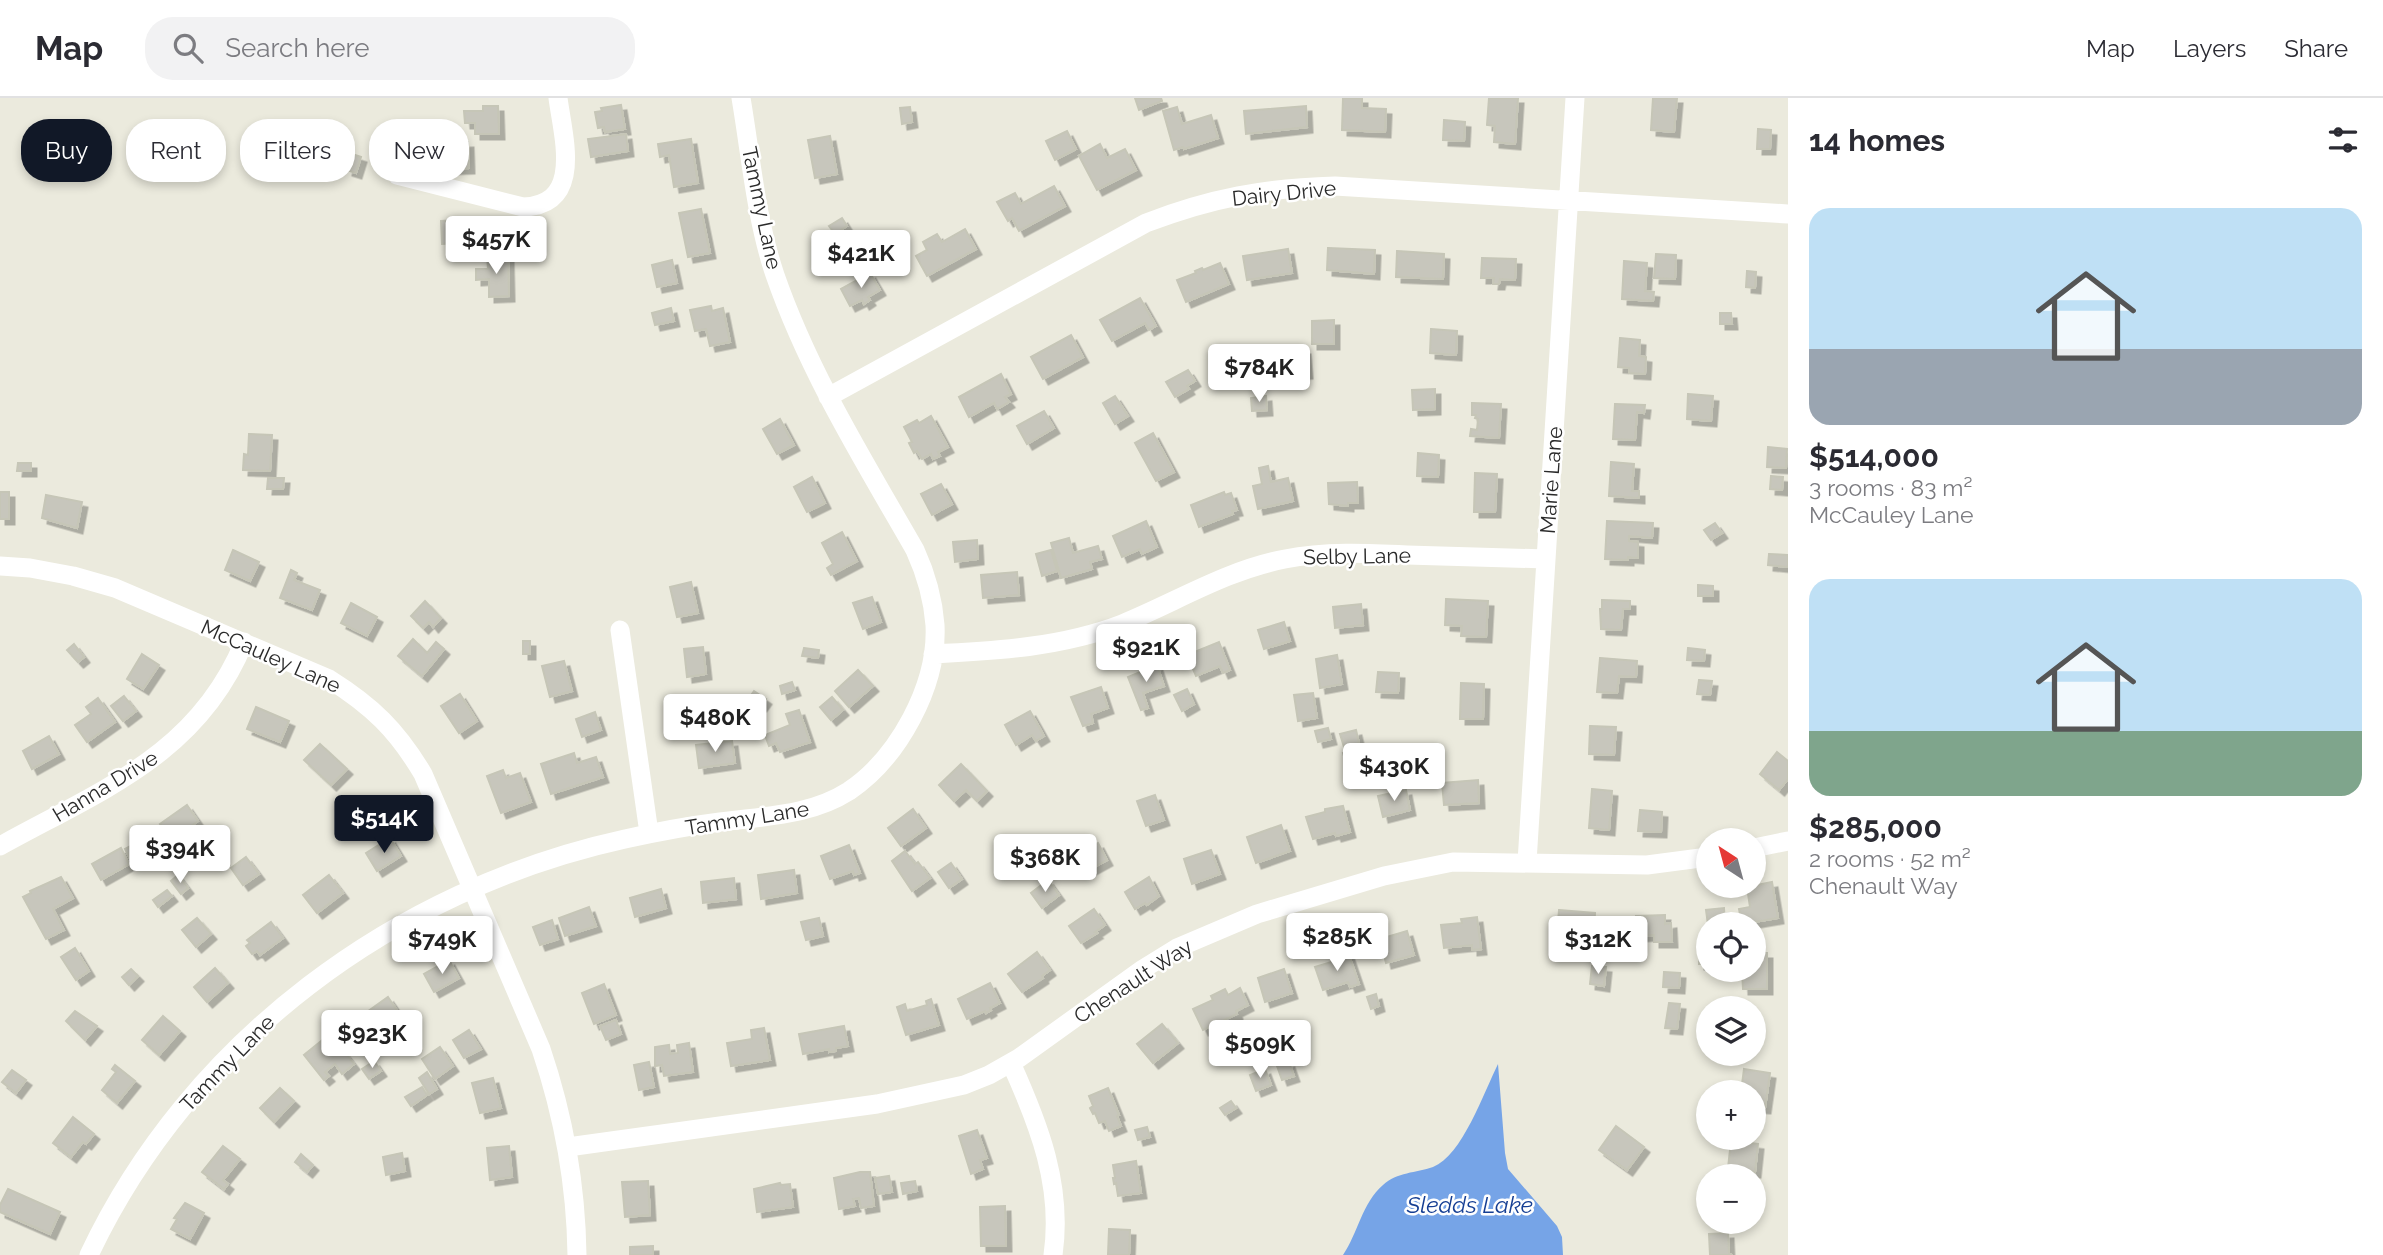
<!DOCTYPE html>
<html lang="en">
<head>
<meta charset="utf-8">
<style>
  body { margin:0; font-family:Raleway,sans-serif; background:#f2f2f3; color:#2b2b33; height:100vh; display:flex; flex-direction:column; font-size:26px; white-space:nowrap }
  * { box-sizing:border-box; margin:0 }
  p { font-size:23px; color:#7c7c81 }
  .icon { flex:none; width:38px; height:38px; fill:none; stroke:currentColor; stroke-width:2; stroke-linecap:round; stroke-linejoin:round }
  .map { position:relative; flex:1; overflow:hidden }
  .details { display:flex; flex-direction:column; background:#fff; width:595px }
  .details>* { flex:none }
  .banner { position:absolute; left:21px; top:21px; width:665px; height:63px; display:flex; gap:14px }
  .needle { width:46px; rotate:324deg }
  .tools { position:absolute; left:1696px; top:730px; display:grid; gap:14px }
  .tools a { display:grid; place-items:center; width:70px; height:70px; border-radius:50%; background:#fff; box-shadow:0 4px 10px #0003; font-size:35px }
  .price { position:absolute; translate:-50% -60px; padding:0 16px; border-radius:7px; background:#fff; color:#222; font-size:23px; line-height:46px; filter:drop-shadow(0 2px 4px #0008) }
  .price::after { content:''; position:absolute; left:50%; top:42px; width:21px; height:16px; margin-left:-10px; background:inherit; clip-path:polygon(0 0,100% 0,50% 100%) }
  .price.selected { background:#111827; color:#fff }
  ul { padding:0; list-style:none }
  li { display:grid; align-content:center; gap:14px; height:371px; padding:0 21px }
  li span { display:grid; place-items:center; height:217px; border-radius:21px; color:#555 }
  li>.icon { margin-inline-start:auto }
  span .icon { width:126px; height:126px; fill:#fffc; stroke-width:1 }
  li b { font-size:30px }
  h2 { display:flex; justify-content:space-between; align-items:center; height:84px; padding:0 21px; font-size:30px }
  .pill { padding:0 24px; border-radius:28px; background:#fff; box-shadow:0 4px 10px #0003; font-size:24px; line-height:63px }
  .pill.selected { background:#111827; color:#fff }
  header { display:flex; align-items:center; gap:42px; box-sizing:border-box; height:98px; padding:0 35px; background:#fff; border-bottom:2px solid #e1e1e2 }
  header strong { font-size:33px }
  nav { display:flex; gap:38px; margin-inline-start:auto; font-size:24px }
  .search { width:490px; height:63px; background:#f2f2f3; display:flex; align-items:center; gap:18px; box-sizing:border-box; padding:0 24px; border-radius:28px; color:#7c7c81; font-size:26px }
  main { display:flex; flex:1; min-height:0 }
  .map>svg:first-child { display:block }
  .water { fill:#76a4e7 }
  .building { fill:#c7c6bc; stroke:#c6c6b7; stroke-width:2; filter:url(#shadow) }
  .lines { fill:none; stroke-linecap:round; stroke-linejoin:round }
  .street { stroke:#fff; stroke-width:19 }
  .labels { text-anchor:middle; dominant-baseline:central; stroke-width:5; stroke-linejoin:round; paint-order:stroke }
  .street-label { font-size:21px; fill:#2a2a2a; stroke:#fff }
  .water-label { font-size:23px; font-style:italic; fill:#153e93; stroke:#fff }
</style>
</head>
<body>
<header>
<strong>Map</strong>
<div class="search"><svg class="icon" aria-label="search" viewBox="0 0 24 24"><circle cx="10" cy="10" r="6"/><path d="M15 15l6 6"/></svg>Search here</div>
<nav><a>Map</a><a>Layers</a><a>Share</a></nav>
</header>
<main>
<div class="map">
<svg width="1788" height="1157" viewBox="0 0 1788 1157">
  <defs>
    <filter id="shadow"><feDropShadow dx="5.5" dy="5.5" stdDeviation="0" flood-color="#0004"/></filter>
  </defs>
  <rect width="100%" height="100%" fill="#ebeadd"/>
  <path class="water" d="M1498 966 1505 1055 1508 1071 1557 1128 1562 1139 1563 1157H1343C1358 1135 1362 1105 1383 1087 1397 1074 1416 1075 1433 1069 1462 1058 1484 994 1498 966Z"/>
  <path class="building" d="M1135 0H1161L1162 3 1139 12Z
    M1343 0H1362V10L1386 11 1385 34 1342 32Z
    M1489 0H1518L1515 46 1494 44 1495 28 1487 27Z
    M1653 0H1677L1674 34 1651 32Z
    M621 7 625 31 605 34 604 29 598 30 595 14 602 13 601 10Z
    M483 8H498L499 36H475V25H465L464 13H483Z
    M1306 8 1307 29 1246 36 1244 13Z
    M910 9 912 24 902 26 900 10Z
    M1177 9 1182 26 1211 17 1218 40 1184 51 1183 49 1174 52 1163 13Z
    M1444 22 1465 24 1464 43 1443 42Z
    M1758 31 1771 32 1770 51H1757Z
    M1067 33 1076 51 1055 62 1046 43Z
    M626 36 628 53 591 59 588 41Z
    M830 38 837 76 815 80 808 42Z
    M691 41 698 85 674 89 669 57 660 59 658 46Z
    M468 44 469 70 438 71 437 56 451 55V52H441V46Z
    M1100 46 1107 60 1125 51 1136 72 1097 92 1079 58Z
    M352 56 361 59 356 75 347 72Z
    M1054 88 1065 108 1019 133 1012 120 1008 123 997 104 1015 95 1021 106Z
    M701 111 710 155 688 159 679 115Z
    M842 120 847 128 835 136 829 128Z
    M457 122V145L442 146 441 123Z
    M965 131 976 151 927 178 916 158 927 152 923 144 937 136 942 144Z
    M1328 150 1375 152 1374 176 1327 172Z
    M1288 151 1292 175 1247 182 1243 158Z
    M1397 153 1444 156 1443 181 1396 179Z
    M1656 156 1676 157 1675 181 1654 180Z
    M508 157 509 198 489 199V181L476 182V171H488L487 158Z
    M1482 160 1516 161 1515 182 1500 181 1499 186H1493L1494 180H1481Z
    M672 162 677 185 657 189 652 167Z
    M1624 163 1647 165 1645 193 1654 194 1653 203 1622 201Z
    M1220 165 1229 186 1186 204 1177 182 1196 175 1195 173 1202 170 1203 172Z
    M1747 173 1756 174 1755 190 1746 189Z
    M870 175 880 192 868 199 870 202 864 206 862 202 850 208 841 191Z
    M1140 200 1156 228 1149 232 1145 225 1112 243 1100 222Z
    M711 208 712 213 723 210 730 244 710 248 706 231 695 233 690 212Z
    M671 210 674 223 655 227 652 215Z
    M1720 215H1731L1732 226H1720Z
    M1334 222V246H1312V223Z
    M1431 231 1457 233 1456 257 1430 255Z
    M1071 237 1083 259 1043 281 1031 259Z
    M1620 240 1640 242 1639 258 1646 259 1645 276 1629 275V270L1618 269Z
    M1305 251 1307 275 1283 277 1281 252Z
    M1248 258 1254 277 1230 285 1224 266Z
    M1188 272 1195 283 1187 288 1189 291 1175 299 1166 284Z
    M1001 276 1011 296 1005 299 1009 304 997 311 994 305 969 319 959 299Z
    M1435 291V311L1413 312 1412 292Z
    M1688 296 1713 298 1711 323 1687 321Z
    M1115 298 1128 318 1115 326 1103 305Z
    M1266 298 1267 312 1252 313 1251 300Z
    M1472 305 1501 306 1499 340 1470 338 1471 331 1477 332 1478 321 1475 320 1476 317H1472Z
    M1615 306 1645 307 1644 315 1637 314 1635 342 1613 341Z
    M1044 313 1054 330 1027 346 1017 328Z
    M931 318 948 349 938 354 940 358 933 361 931 356 922 361 917 353 914 355 909 345 912 344 904 329 917 322 919 325Z
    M780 321 794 347 777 356 763 331Z
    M1153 335 1174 374 1156 383 1135 345Z
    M249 336 272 337 270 373 243 372 244 356 248 357Z
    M1768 349 1787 351 1786 370 1767 369Z
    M1418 355 1439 357 1438 379 1417 378Z
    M1611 364 1634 366 1632 393H1639V400L1609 398Z
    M18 365H31V373H17Z
    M1268 368 1271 384 1288 380 1293 403 1258 411 1253 388 1262 386 1259 370Z
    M1475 375 1497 376 1495 414H1474Z
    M1771 378 1783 379 1782 392 1770 391Z
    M812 379 825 405 807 414 794 389Z
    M268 380H284L283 391H267Z
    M1357 384 1358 405H1348V408L1329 406 1328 385Z
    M941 386 952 406 932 417 921 396Z
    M0 394H9V421H0Z
    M1224 394 1225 397 1231 395 1237 412 1232 413 1233 416 1199 429 1191 407Z
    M46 397 82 404 77 430 42 420Z
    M1146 423 1157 449 1142 456 1140 451 1122 459 1113 438Z
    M1607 423 1653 425 1652 440 1629 438V443L1638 444V460L1628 459V462L1605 461Z
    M1715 425 1722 435 1711 442 1704 432Z
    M842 434 857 463 831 477 827 470 833 466 822 445Z
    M1069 440 1073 455 1098 448 1102 461 1090 464 1092 471 1061 480 1051 445Z
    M977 442 978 461 955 464 953 444Z
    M233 452 259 464 250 483 225 472Z
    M1051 452 1057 473 1042 478 1036 456Z
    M1769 456 1788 457V469L1768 467Z
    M291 472 297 475 294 482 320 492 312 512 280 500Z
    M1017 474 1019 497 983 500 981 477Z
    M691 484 698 515 677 519 670 489Z
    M1698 487 1713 488V498H1698Z
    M872 499 881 524 863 531 853 505Z
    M1446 501 1488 503 1486 539 1461 538 1462 528 1445 527Z
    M1602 502 1630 503V511H1623L1621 532 1601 531 1600 511H1602Z
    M425 503 441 520 433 529 429 524 423 530 411 518Z
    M351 505 377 519 367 538 341 525Z
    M1361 506 1363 527 1335 530 1333 509Z
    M1284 524 1290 543 1264 551 1258 532Z
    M413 541 427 555 436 544 444 551 422 578 398 558Z
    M523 543H530V556H523Z
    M1219 544 1230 572 1223 575 1220 568 1196 578 1187 557Z
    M74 546 84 559 78 564 67 552Z
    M703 549 706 576 687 579 684 551Z
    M804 550 819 552 818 560 802 558Z
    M1688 550 1705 552 1704 563 1687 562Z
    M142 556 159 567 143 591 127 581Z
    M1337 557 1342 586 1320 590 1316 561Z
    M1600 560 1637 563 1636 579 1619 578 1617 595 1597 594Z
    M564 563 572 593 550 599 542 568Z
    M1157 567 1164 588 1143 595 1148 610 1141 612 1128 579Z
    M858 572 873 588 849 609 835 593Z
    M1378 574 1399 575 1398 595 1376 594Z
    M1699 582 1712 583 1710 597 1697 596Z
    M792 584 795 592 782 596 780 588Z
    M1461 585 1484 586 1483 621H1460Z
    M1101 589 1108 610 1091 616 1093 625 1083 628 1071 599Z
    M1187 591 1194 606 1182 613 1174 597Z
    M754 593 766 601 761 608 749 600Z
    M1313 595 1317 620 1298 623 1294 597Z
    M460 596 477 623 459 635 441 608Z
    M124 598 136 613 123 623 111 608Z
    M832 599 843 612 831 622 820 609Z
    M98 600 115 624 87 644 75 627 91 616 86 609Z
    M690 605 692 625 674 627 672 607Z
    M256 609 289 623 280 644 247 631Z
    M799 612 810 644 780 654 776 645 769 648 765 637 790 627 786 616Z
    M1030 613 1044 638 1036 643 1032 637 1016 647 1005 627Z
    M595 614 601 632 582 639 576 621Z
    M1590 628 1616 629 1614 657 1589 656Z
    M1328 630 1331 641 1318 644 1315 633Z
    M1356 632 1359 645 1344 649 1340 636Z
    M49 638 59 656 32 671 23 653Z
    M732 643 735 665 699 670 696 647Z
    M320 646 347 671 331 687 304 662Z
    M1362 650 1368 669 1349 675 1343 655Z
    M1777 654 1788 663V681L1779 692 1760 676Z
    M574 655 577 665 596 659 603 679 551 696 541 666Z
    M961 666 987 693 977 703 966 692 954 703 939 687Z
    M503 672 506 680 520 675 531 704 501 715 487 678Z
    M1478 682 1479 705 1444 707 1442 685Z
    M1592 691 1612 693 1609 732 1589 730Z
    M1406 692 1410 712 1383 719 1378 698Z
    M1155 697 1164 722 1146 728 1137 703Z
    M187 707 198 723 171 742 160 726Z
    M1343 708 1350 734 1336 738 1335 735 1313 741 1306 719 1325 714V711Z
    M913 711 926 730 901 748 888 730Z
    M1640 712 1662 714 1661 734 1638 733Z
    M1281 727 1290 753 1256 765 1247 739Z
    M390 740 401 758 377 773 366 755Z
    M140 743 148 757 132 765 125 751Z
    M1098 745 1107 762 1089 772 1079 755Z
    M849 747 860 775 854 777 853 773 830 781 821 758Z
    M121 750 129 766 101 782 92 766Z
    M1211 752 1220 776 1192 786 1184 761Z
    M905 753 915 766 918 764 930 780 912 793 892 763Z
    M246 759 259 776 243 787 231 770Z
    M951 765 962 781 949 790 938 774Z
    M794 772 797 795 761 801 758 777Z
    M178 777 188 790 181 796 171 783Z
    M329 777 343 795 317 815 303 797Z
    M61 779 73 800 53 811 64 832 46 841 23 799 31 795 30 793Z
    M1149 779 1159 798 1147 807 1145 805 1135 811 1125 794Z
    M734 780 736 801 703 805 701 784Z
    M1048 782 1059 797 1042 810 1031 795Z
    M1772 784 1778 820 1742 826 1739 811 1750 809 1747 789Z
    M661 791 666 810 635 819 630 800Z
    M167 792 172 798 158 809 153 802Z
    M589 809 596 828 565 838 559 820Z
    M1724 810 1725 826 1708 827 1706 812Z
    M1094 811 1105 827 1095 834 1097 835 1081 845 1069 828Z
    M1559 812 1595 815 1594 838 1557 836Z
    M1665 817V826L1671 825 1672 844H1654V837L1637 838 1636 818Z
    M1477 819 1481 851 1472 852V847L1444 850 1441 827 1462 825 1461 821Z
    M197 820 211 836 196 849 182 832Z
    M819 820 823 838 806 842 801 824Z
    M552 822 558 841 540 847 533 829Z
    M271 824 283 840 260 857 257 853 252 856 246 848 250 845 247 842Z
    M1407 833 1414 857 1386 865 1380 841Z
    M75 850 89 873 76 882 61 859Z
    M1699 852H1708V866H1699Z
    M1037 854 1050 872 1042 878 1043 880 1022 894 1008 876Z
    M1348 854 1359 886 1350 889 1348 884 1323 892 1315 869 1335 863 1334 859Z
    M1754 855H1767V891H1743L1742 872H1754Z
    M449 862 459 880 434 894 424 876Z
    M1592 868 1606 869 1604 888 1590 886Z
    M215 870 228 885 207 904 194 889Z
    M131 871 138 878 129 887 122 879Z
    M1284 871 1292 895 1265 904 1258 880Z
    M1664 874 1680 875 1679 890 1663 889Z
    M990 885 1000 905 990 910 991 912 986 915 985 913 967 921 958 901Z
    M604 886 616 917 594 926 582 895Z
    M1240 890 1248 907 1236 913 1237 916 1203 932 1193 911 1213 902 1211 898 1225 891 1228 897Z
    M1376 896 1379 908 1371 911 1367 899Z
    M388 899 409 930 396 939 388 927 378 934 380 938 376 941 360 919Z
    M931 901 939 927 906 937 897 909 905 906 907 913 927 907 926 903Z
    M1669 905 1680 906 1677 931 1665 930Z
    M75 913 97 928 85 942 66 923Z
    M163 918 180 933 159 957 142 942Z
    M616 922 621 936 606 942 600 928Z
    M1162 926 1178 945 1153 965 1137 946Z
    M844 928 848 948 836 950V953L829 954V951L803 956 799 936Z
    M764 930 770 962 731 968 727 945 752 941 751 932Z
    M469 932 481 951 464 960 453 942Z
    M330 936 354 966 342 976 335 966 325 974 329 978 324 982 304 957Z
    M1260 942 1265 957 1257 960 1252 945Z
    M689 945 693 974 664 978 662 967 655 968V949L669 947 670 956 678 955 677 947Z
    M440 949 453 968 435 981 422 961Z
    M374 963 381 973 369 981 362 971Z
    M649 964 654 989 639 992 634 967Z
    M1289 964 1294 978 1282 982 1277 968Z
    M115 967 135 983 117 1005 102 992 116 974 112 971Z
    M1265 971 1271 987 1256 993 1250 977Z
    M1744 971 1770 975 1765 1010 1754 1009V994H1741Z
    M12 972 26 982 16 995 2 984Z
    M427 974 437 991 429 996 419 980Z
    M493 980 501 1010 480 1015 472 985Z
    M422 989 427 997 411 1008 405 999Z
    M280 990 294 1003 274 1024 260 1010Z
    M1108 990 1119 1017 1117 1018 1121 1028 1109 1033 1105 1023 1099 1025 1095 1015 1093 1016 1090 1010 1093 1008 1089 998Z
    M1231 1003 1236 1010 1225 1017 1220 1010Z
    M73 1019 94 1036 86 1046 83 1044 71 1059 53 1045Z
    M1616 1028 1644 1049 1627 1072 1599 1052Z
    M1147 1029 1150 1039 1138 1042 1135 1032Z
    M977 1032 987 1060 980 1062 983 1071 971 1076 959 1038Z
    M1731 1043 1758 1046 1755 1074 1728 1070Z
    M223 1048 240 1061 223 1082 228 1086 224 1091 202 1074Z
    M509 1048 512 1079 490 1082 487 1050Z
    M402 1055 405 1073 386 1077 383 1059Z
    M301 1056 313 1067 307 1074 295 1064Z
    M1136 1063 1141 1095 1118 1098 1116 1085 1114 1086 1113 1080H1115L1113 1067Z
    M860 1074H870L874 1108 861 1110 859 1100 853 1101 855 1108 839 1111 834 1080Z
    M889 1078 892 1094 878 1096 875 1080Z
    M648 1083 650 1117 625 1119 622 1084Z
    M915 1083 917 1093 903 1096 901 1085Z
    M780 1085 781 1087 790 1086 793 1109 757 1114 754 1091Z
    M8 1091 60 1114 50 1136 0 1114V1107Z
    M185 1105 204 1115 190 1141 171 1131 177 1121 174 1120Z
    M1005 1108 1006 1148H981L980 1109Z
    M1109 1131 1130 1132 1129 1157H1108Z
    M1728 1135 1729 1156 1732 1157H1710L1709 1136Z
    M653 1148V1157H630V1149Z"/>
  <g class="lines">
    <path class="street" d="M397 77 523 109C584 107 563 39 558 0
      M828 299 1146 125C1211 100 1265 90 1335 88L1788 116
      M0 468 30 470 73 478 115 490 329 581C372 608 397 632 423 676L541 951C564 1019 576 1085 577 1157
      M620 532 649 735
      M933 556C996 553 1062 549 1122 526 1176 504 1227 472 1285 461 1325 453 1367 455 1407 457 1454 458 1500 460 1546 461
      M0 748C99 693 198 657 244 544
      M1754 750 1788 743
      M1527 764 1575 0
      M1011 965C1039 1027 1063 1088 1053 1157
      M568 1049 877 1006 964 987 989 977 1019 960 1143 871 1177 850 1257 816 1384 778 1453 764 1647 767 1708 759
      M89 1157C190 943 396 791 625 741 656 734 688 728 720 724 764 718 810 718 849 693 898 660 938 588 935 527 933 500 926 476 915 452 864 363 809 275 775 177 756 121 751 59 741 0"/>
  </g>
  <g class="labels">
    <g class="street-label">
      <text transform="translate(1284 95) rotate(-6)">Dairy Drive</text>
      <text transform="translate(762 110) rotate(78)">Tammy Lane</text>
      <text transform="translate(1551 382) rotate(-86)">Marie Lane</text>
      <text transform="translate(1357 458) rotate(-1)">Selby Lane</text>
      <text transform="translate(271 558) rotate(24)">McCauley Lane</text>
      <text transform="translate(105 688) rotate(-31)">Hanna Drive</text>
      <text transform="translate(747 720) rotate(-9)">Tammy Lane</text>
      <text transform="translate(1133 883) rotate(-33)">Chenault Way</text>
      <text transform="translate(227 965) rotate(-46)">Tammy Lane</text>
    </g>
    <g class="water-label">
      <text x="1470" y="1106">Sledds Lake</text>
    </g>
  </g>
</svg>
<div class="tools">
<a><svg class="needle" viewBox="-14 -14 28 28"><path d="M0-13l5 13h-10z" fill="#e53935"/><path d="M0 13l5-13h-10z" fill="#7c7c81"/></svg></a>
<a><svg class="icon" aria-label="locate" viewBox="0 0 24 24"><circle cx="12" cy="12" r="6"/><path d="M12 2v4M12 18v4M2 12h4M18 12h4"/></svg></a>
<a><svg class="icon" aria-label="layers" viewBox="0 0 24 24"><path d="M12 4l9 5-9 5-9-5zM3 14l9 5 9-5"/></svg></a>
<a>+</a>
<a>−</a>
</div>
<b class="price" style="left:496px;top:178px">$457K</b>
<b class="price" style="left:861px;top:192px">$421K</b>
<b class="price" style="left:1259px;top:306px">$784K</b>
<b class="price" style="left:1146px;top:586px">$921K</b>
<b class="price" style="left:715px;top:656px">$480K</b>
<b class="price" style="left:1394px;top:705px">$430K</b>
<b class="price selected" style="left:384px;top:757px">$514K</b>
<b class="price" style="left:180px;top:787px">$394K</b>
<b class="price" style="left:1045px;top:796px">$368K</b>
<b class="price" style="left:1337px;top:875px">$285K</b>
<b class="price" style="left:442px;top:878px">$749K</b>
<b class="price" style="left:1598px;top:878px">$312K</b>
<b class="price" style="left:372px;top:972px">$923K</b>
<b class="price" style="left:1260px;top:982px">$509K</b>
<div class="banner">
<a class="pill selected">Buy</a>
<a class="pill">Rent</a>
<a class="pill">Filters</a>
<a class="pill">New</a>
</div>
</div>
<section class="details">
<h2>14 homes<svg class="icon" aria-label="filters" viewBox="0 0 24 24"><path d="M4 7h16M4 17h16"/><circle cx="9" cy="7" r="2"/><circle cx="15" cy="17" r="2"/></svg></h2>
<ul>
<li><span style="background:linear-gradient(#bfe0f5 65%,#9aa5b1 0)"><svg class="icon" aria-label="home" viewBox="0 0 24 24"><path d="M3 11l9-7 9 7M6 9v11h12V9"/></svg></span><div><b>$514,000</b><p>3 rooms · 83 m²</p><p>McCauley Lane</p></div></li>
<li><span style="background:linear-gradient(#bfe0f5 70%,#7fa58c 0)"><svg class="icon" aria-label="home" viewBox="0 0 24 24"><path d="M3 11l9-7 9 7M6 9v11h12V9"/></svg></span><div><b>$285,000</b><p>2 rooms · 52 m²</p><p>Chenault Way</p></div></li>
</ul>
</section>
</main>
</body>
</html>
